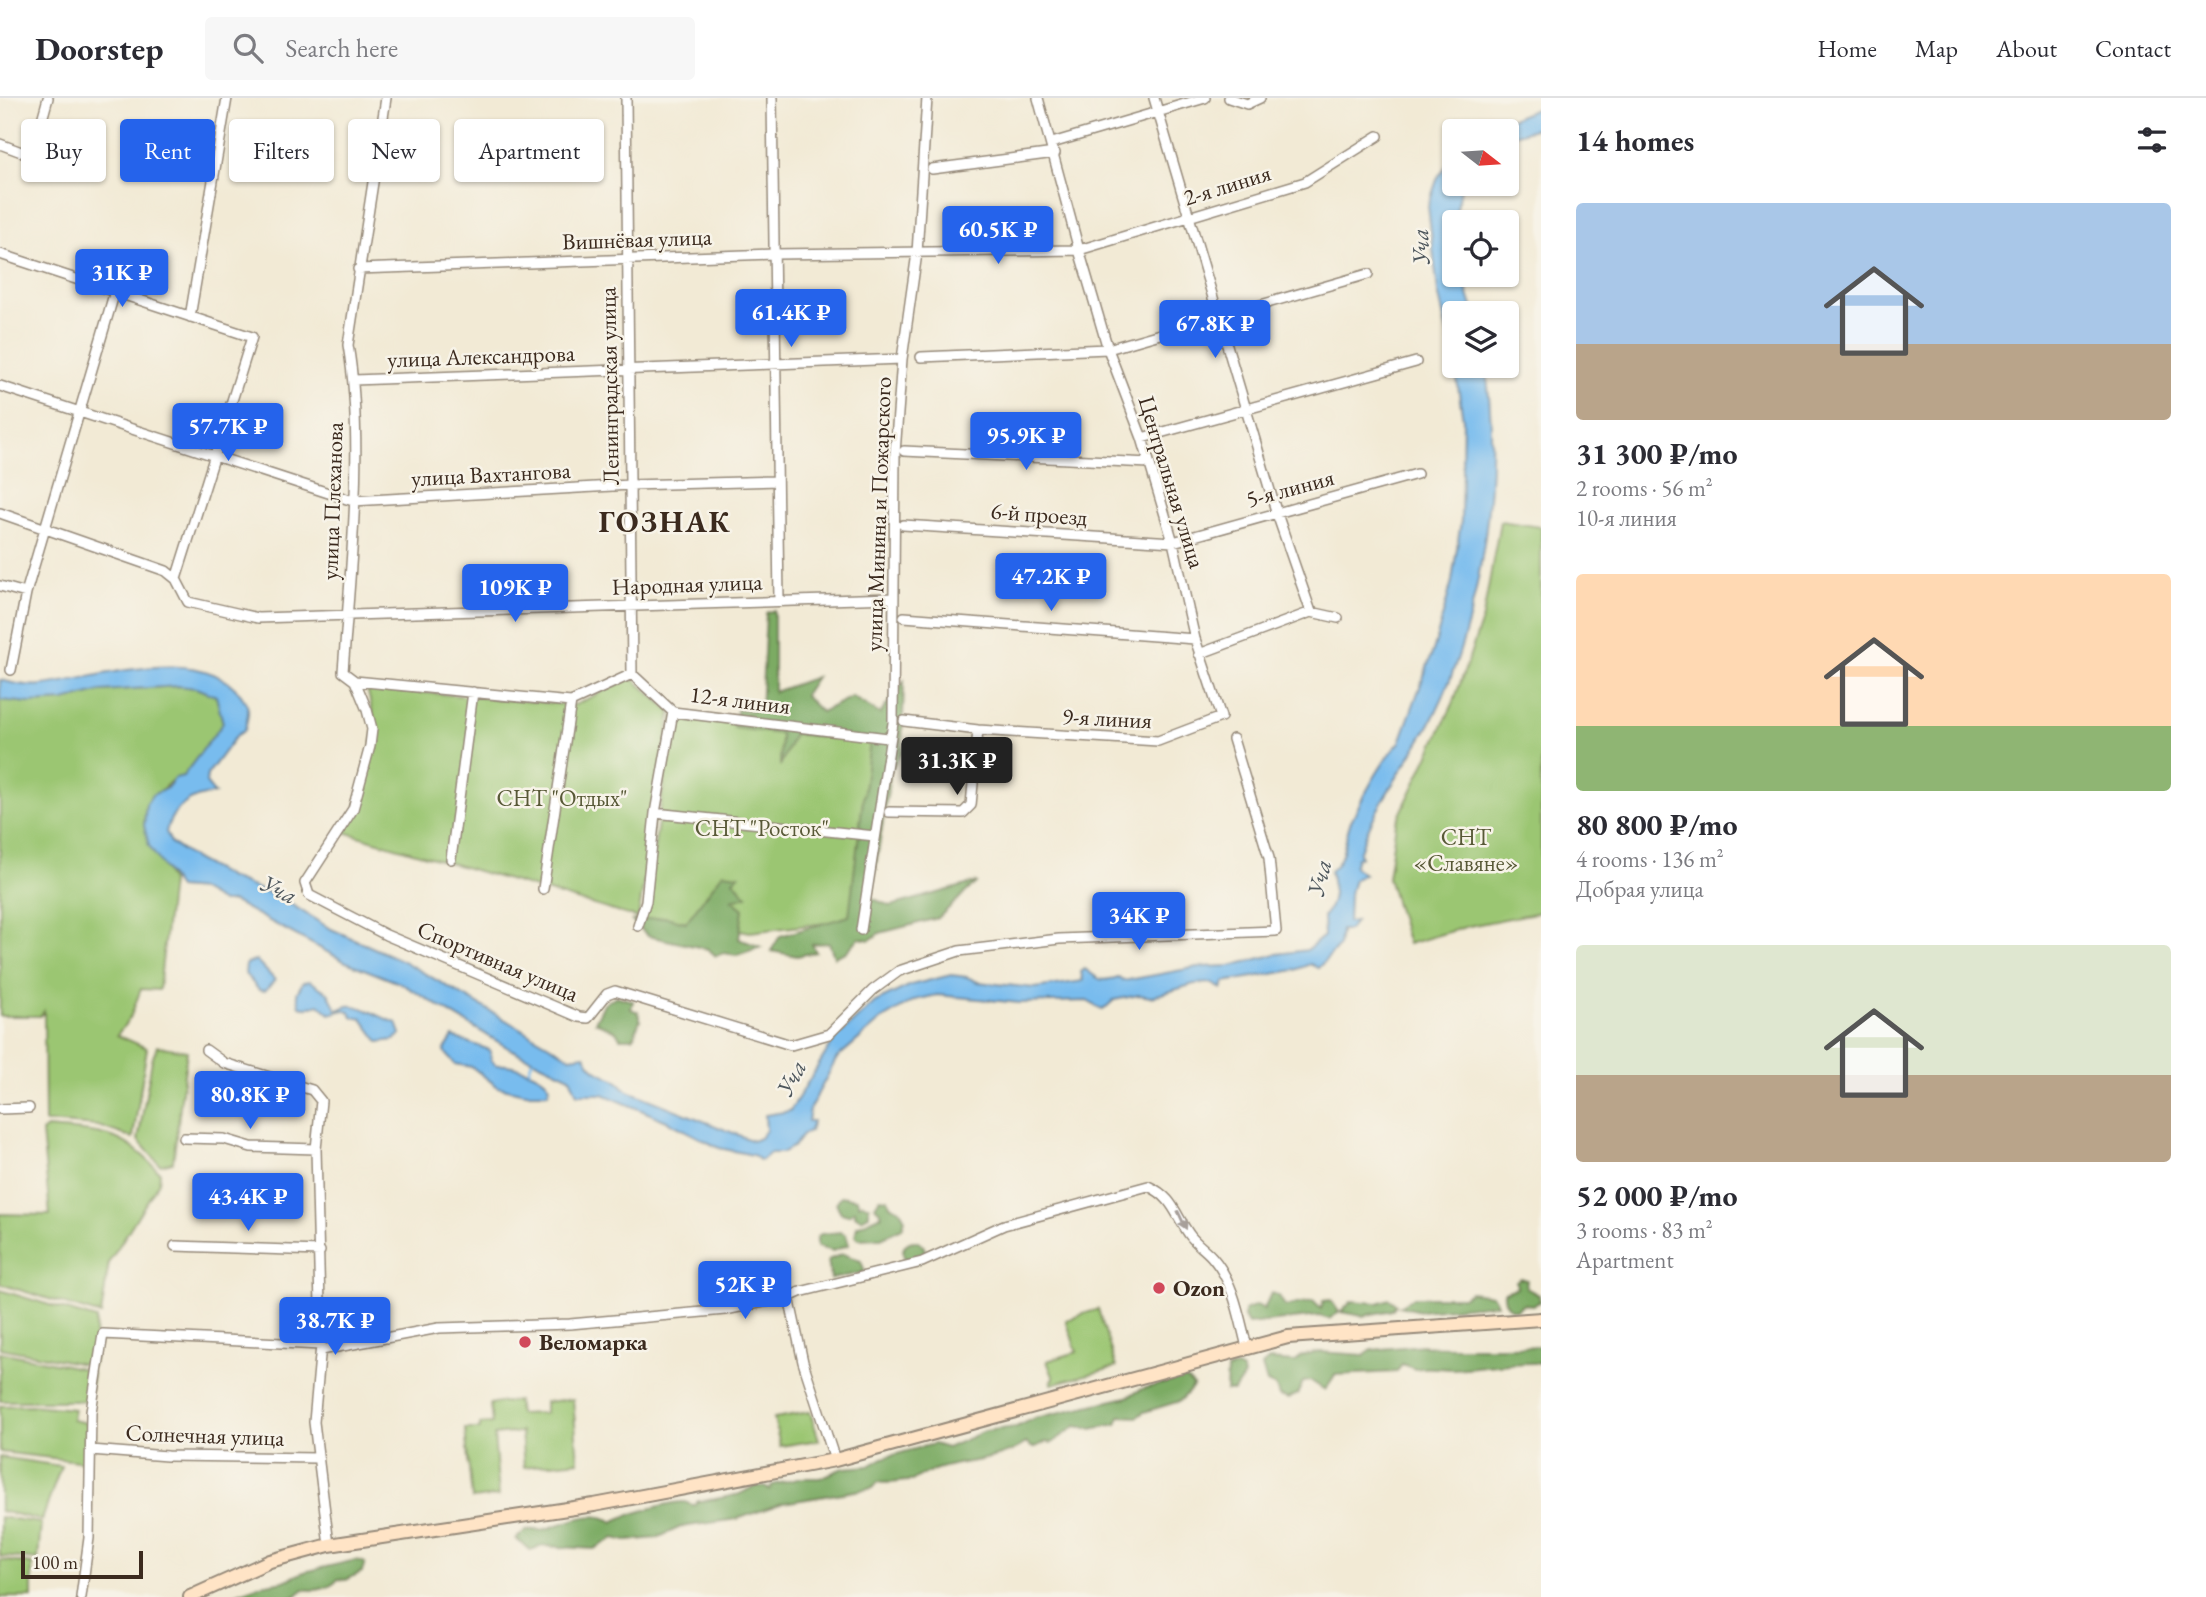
<!DOCTYPE html>
<html lang="en">
<head>
<meta charset="utf-8">
<style>
  body { margin:0; font-family:"EB Garamond",serif; background:#f7f7f7; color:#2b2b33; height:100vh; display:flex; flex-direction:column; font-size:26px; white-space:nowrap }
  * { box-sizing:border-box; margin:0 }
  p { font-size:23px; color:#7c7c81 }
  .icon { flex:none; width:38px; height:38px; fill:none; stroke:currentColor; stroke-width:2; stroke-linecap:round; stroke-linejoin:round }
  .map { position:relative; flex:1; overflow:hidden }
  .panel { display:flex; flex-direction:column; background:#fff; width:665px }
  .panel>* { flex:none }
  .top-card { position:absolute; left:21px; top:21px; width:665px; height:63px; display:flex; gap:14px }
  .needle { width:46px; rotate:107deg }
  .tools { position:absolute; left:1442px; top:21px; display:grid; gap:14px }
  .tools a { display:grid; place-items:center; width:77px; height:77px; border-radius:7px; background:#fff; box-shadow:0 2px 5px #0004; font-size:35px }
  .scale { position:absolute; left:21px; bottom:18px; width:122px; box-sizing:border-box; padding-left:7px; border:4px solid #3b2a1e; border-top:0; font-size:19px; line-height:24px; white-space:nowrap; color:#3b2a1e; -webkit-text-stroke:5px #f7f3e8; paint-order:stroke }
  .price { position:absolute; translate:-50% -60px; padding:0 16px; border-radius:7px; background:#2563eb; color:#fff; font-size:23px; line-height:46px; filter:drop-shadow(0 2px 4px #0008) }
  .price::after { content:''; position:absolute; left:50%; top:42px; width:21px; height:16px; margin-left:-10px; background:inherit; clip-path:polygon(0 0,100% 0,50% 100%) }
  .price.active { background:#222; color:#fff }
  ul { padding:0; list-style:none }
  li { display:grid; align-content:center; gap:14px; height:371px; padding:0 35px }
  li span { display:grid; place-items:center; height:217px; border-radius:7px; color:#555 }
  li>.icon { margin-inline-start:auto }
  span .icon { width:126px; height:126px; fill:#fffc; stroke-width:1 }
  li b { font-size:30px }
  h2 { display:flex; justify-content:space-between; align-items:center; height:84px; padding:0 35px; font-size:30px }
  .pill { padding:0 24px; border-radius:7px; background:#fff; box-shadow:0 2px 5px #0004; font-size:24px; line-height:63px }
  .pill.active { background:#2563eb; color:#fff }
  header { display:flex; align-items:center; gap:42px; box-sizing:border-box; height:98px; padding:0 35px; background:#fff; border-bottom:2px solid #e1e1e2 }
  header strong { font-size:33px }
  nav { display:flex; gap:38px; margin-inline-start:auto; font-size:24px }
  .search { width:490px; height:63px; background:#f7f7f7; display:flex; align-items:center; gap:18px; box-sizing:border-box; padding:0 24px; border-radius:7px; color:#7c7c81; font-size:26px }
  main { display:flex; flex:1; min-height:0 }
  .map>svg:first-child { display:block }
  .green { fill:#9bc672; stroke:#6b7848; stroke-width:2 }
  .forest { fill:#7cab64; stroke:#5c6a41; stroke-width:2 }
  .water { fill:#78bcee; stroke:#5a7386; stroke-width:2 }
  .lines { fill:none; stroke-linecap:round; stroke-linejoin:round }
  .stream { stroke:#78bcee; stroke-width:2.5 }
  .street-casing { stroke:#968a7a; stroke-width:12 }
  .secondary-casing { stroke:#968a7a; stroke-width:16 }
  .street { stroke:#fff; stroke-width:9 }
  .secondary { stroke:#ffe4c6; stroke-width:12 }
  .oneway { fill:#a79f9a }
  .poi-dot { fill:#d1495b; stroke:#f7f3e8; stroke-width:2.5 }
  .labels { text-anchor:middle; dominant-baseline:central; stroke-width:5; stroke-linejoin:round; paint-order:stroke }
  .street-label { font-size:23px; fill:#3b2a1e; stroke:#f7f3e8 }
  .park-label { font-size:23px; fill:#585937; stroke:#f7f3e8 }
  .poi-label { font-size:23px; font-weight:bold; fill:#3b2a1e; stroke:#f7f3e8; text-anchor:start }
  .water-label { font-size:24px; font-style:italic; fill:#4d565c; stroke:#f7f3e8 }
  .district-label { font-size:30px; font-weight:bold; letter-spacing:2px; fill:#3b2a1e; stroke:#f7f3e8 }
</style>
</head>
<body>
<header>
<strong>Doorstep</strong>
<div class="search"><svg class="icon" aria-label="search" viewBox="0 0 24 24"><circle cx="10" cy="10" r="6"/><path d="M15 15l6 6"/></svg>Search here</div>
<nav><a>Home</a><a>Map</a><a>About</a><a>Contact</a></nav>
</header>
<main>
<div class="map">
<svg width="1541" height="1499" viewBox="0 0 1541 1499">
  <rect width="100%" height="100%" fill="#f7f3e8"/>
  <filter id="ink" filterUnits="userSpaceOnUse"><feTurbulence type="fractalNoise" baseFrequency=".0143" numOctaves="2"/><feDisplacementMap in="SourceGraphic" scale="14" xChannelSelector="R" yChannelSelector="G"/><feConvolveMatrix kernelMatrix="1 2 1 2 8 2 1 2 1" color-interpolation-filters="sRGB"/></filter>
  <filter id="wash" filterUnits="userSpaceOnUse"><feTurbulence type="fractalNoise" baseFrequency=".00686" numOctaves="4" result="noise"/><feDisplacementMap in="SourceGraphic" scale="28" xChannelSelector="R" yChannelSelector="G"/><feGaussianBlur stdDeviation="1.57" result="paint"/><feColorMatrix in="noise" values="0 0 0 0 0 0 0 0 0 0 0 0 0 0 0 0 0 1.4 0 .05"/><feComposite in="paint" operator="in"/></filter>
  <g filter="url(#wash)">
    <rect width="100%" height="100%" fill="#f2ead5"/>
    <path class="green" d="M1500 423 1541 429V814L1469 828 1408 846 1388 780 1396 725 1453 606 1483 519Z
      M631 579 671 614 638 820 344 734 357 711 376 630 367 590 575 607Z
      M179 588 196 590 216 598 223 625 183 678 171 683 146 706 144 728 171 784 159 892 141 891 130 920 117 937 147 950 133 1040 98 1028 45 1024 44 913 40 918H0V602L30 605 64 603 101 593Z
      M674 617 878 642 852 822 750 834 696 823 643 826Z
      M157 948 187 953 173 1064 160 1067 138 1042 152 962Z
      M47 1030C102 1035 122 1032 160 1075L159 1084 109 1164 101 1217 0 1186V1116L50 1117 42 1034Z
      M0 1192 96 1221 93 1268 0 1250Z
      M1098 1211 1116 1269 1052 1286 1051 1282 1054 1281 1047 1263 1077 1254 1066 1222Z
      M0 1254 90 1272 93 1275 88 1303H0Z
      M573 1301 578 1363 524 1369 521 1334 494 1337 499 1398 472 1401 465 1331H480V1326L492 1325 490 1306 517 1303 519 1316 545 1315V1304Z
      M31 1307 74 1311 72 1322 88 1325 86 1364 0 1354V1308Z
      M810 1314 819 1342 780 1348 774 1320Z
      M0 1359 61 1368 42 1422 0 1413Z
      M0 1419 41 1425 38 1462 0 1458Z
      M0 1462 32 1466V1499H0Z"/>
    <path class="forest" d="M774 512V594L816 579 804 597 821 614 852 599 880 616 904 583 902 654 891 672 871 800 891 808 977 784 938 820 880 835 870 842 859 840 846 854 834 859 829 845 812 846 816 854 797 858 771 853 780 838 849 818 870 643 794 636 780 668 781 636 734 630 737 612 761 613 766 515Z
      M723 775 739 777 733 782 747 798 732 802 743 811 739 841 761 849 737 857 723 855 716 858 708 851 648 838 632 823 666 819 686 824Z
      M616 898 633 903 631 911 638 914 640 922 633 940H620L616 933 595 924 604 906Z
      M841 1098 857 1101 859 1107 863 1105 869 1108V1117L861 1121 855 1117V1113L848 1117 841 1115 836 1105Z
      M880 1100 888 1101 890 1107 900 1112 905 1121 902 1130 881 1140 859 1141 855 1138 857 1128 882 1117 875 1108Z
      M841 1134 846 1137 849 1147 833 1153 817 1149V1139L821 1136Z
      M903 1154a11 11 0 1 1 22 0a11 11 0 1 1-22 0Z
      M843 1156 861 1163 865 1174 831 1181 828 1162Z
      M1521 1180 1527 1182 1526 1190 1539 1197 1540 1204 1533 1207 1522 1206 1517 1212C1508 1211 1503 1204 1504 1194L1517 1190 1516 1183Z
      M1470 1194 1492 1197 1497 1206 1421 1213 1399 1208 1414 1199H1463Z
      M1271 1195 1279 1198 1285 1208 1313 1203 1321 1211 1323 1203 1331 1202 1339 1214 1329 1221 1319 1218 1248 1226 1244 1219V1212L1257 1207 1264 1211Z
      M1389 1201 1396 1206 1392 1212 1362 1218 1341 1214 1352 1203 1378 1205Z
      M1423 1247C1428 1250 1528 1249 1541 1248V1265C1511 1264 1483 1269 1453 1271 1440 1271 1429 1268 1415 1271L1402 1266 1397 1274 1335 1277 1325 1292 1311 1283 1303 1284 1298 1295 1289 1301 1279 1298 1276 1289 1267 1285 1262 1268 1269 1262 1295 1264 1301 1258 1320 1254 1365 1257 1372 1252Z
      M1237 1269 1242 1272 1244 1278 1234 1293H1226L1227 1272Z
      M1185 1280 1194 1288 1180 1303 1144 1314 1137 1319 1120 1318 1117 1326 1091 1331 1076 1328 1052 1345 1046 1344 1033 1350 1026 1345C992 1369 946 1359 912 1383 900 1382 891 1387 878 1384L873 1390 783 1405 737 1421 681 1429 657 1440 626 1443 614 1440 594 1451 543 1448 530 1452 516 1441 526 1432C532 1431 538 1433 542 1432 563 1427 593 1409 613 1424 624 1417 673 1403 684 1404 688 1405 691 1407 695 1407L698 1403C711 1403 723 1399 736 1397 749 1394 753 1382 770 1392L772 1387 801 1380H820L843 1370 869 1368 883 1360 922 1349 934 1346 947 1350 985 1333 1016 1329 1035 1320 1127 1299 1142 1291Z
      M356 1462 365 1465 362 1474 346 1482 338 1481C332 1490 315 1494 304 1491L294 1499H228L260 1487 284 1483 304 1474Z"/>
    <path class="water" d="M1541 9V29L1507 39V33H1481Z
      M1454 57V86H1462L1454 124V177H1462L1474 215H1454V264L1438 194 1428 108 1438 79Z
      M1455 268H1485C1503 369 1481 524 1435 616 1411 663 1374 705 1359 756L1361 759 1357 760 1354 769 1364 776 1354 782 1349 798 1348 824 1355 823 1349 832H1341L1339 848 1318 870 1310 866 1295 872 1224 884 1222 891 1211 885 1194 886 1151 899 1139 897 1114 902 1103 912 1087 903 1020 905 937 897 915 902 881 922 837 960 810 1010 808 1023H813L810 1033 803 1036 794 1048 782 1055H770L761 1063 753 1057 719 1050 667 1023 603 996H577L570 979 512 952 402 886 346 864 234 804H222L201 792 178 790 149 748 144 728 146 706 152 697 167 690 175 680 183 678 223 625 216 598 196 590 179 588 101 593 64 603 30 605 0 602V582C14 585 27 589 42 587 98 581 201 543 241 597 244 602 247 605 248 611 249 617 246 625 245 632L236 638 207 677 206 685 215 696C193 696 171 710 166 734L171 745 193 760 230 780 281 800 329 830 403 863 570 959 585 957C595 981 614 974 626 992L753 1043 760 1040 766 1032 765 1017 790 1013 834 942 875 904 911 887 951 877 967 879 978 884 1035 890 1083 883 1081 874 1085 871C1100 881 1097 885 1119 879L1123 883 1198 869 1230 868 1277 856 1307 852 1324 838 1323 819C1336 805 1334 789 1330 773 1346 762 1344 740 1351 723 1362 700 1383 661 1400 644L1434 550 1452 483 1461 423 1463 322Z
      M256 862 275 882 265 893 259 892 245 876 246 866Z
      M310 883 328 895 337 912C341 911 344 909 348 908 359 905 385 922 397 925L401 936 394 942 379 944 362 921 352 919 350 914 344 912 330 916 319 906 306 910 300 908 297 895 303 884Z
      M453 939 490 952 491 962 496 967C511 965 542 975 549 987L548 995H525L498 989 472 969 455 966 444 953Z"/>
    <g class="lines">
      <path class="stream" d="M529 972 532 963"/>
    </g>
  </g>
  <g filter="url(#ink)">
    <g class="lines">
      <defs>
        <path id="street" d="M386 0 348 247C365 346 350 473 343 574L355 583 367 612 372 631 370 648 353 711 305 785 309 797 386 837 579 919 588 920 607 896 615 893 791 947 829 936 873 892 899 873 959 853 1059 841 1276 833 1269 760 1233 641
          M626 0 632 576
          M772 0 779 503
          M1154 0 1276 413 1311 514
          M1229 0 1247 6 1260 0
          M1052 45 1205 0
          M0 46 32 58 48 0
          M932 71 1055 55
          M0 156 252 239 176 481
          M358 171 775 156 1079 152 1305 84 1378 38
          M190 219 227 0
          M921 259 1108 251 1368 176
          M354 282 902 261
          M0 288 353 403 630 387 777 383
          M1142 340 1416 264
          M904 353 1149 365
          M0 415 166 473 176 481 188 504 258 520 892 500
          M903 427 1173 444 1417 376
          M0 488 26 495
          M904 519 1195 541
          M1199 556 1311 514 1338 520
          M11 572 26 495 115 193
          M355 583 571 604 632 576 673 614 888 640
          M904 623 978 632 1158 643 1221 619 1195 541 1173 444 1142 340 1108 251 1079 152 1038 0
          M889 714 963 715 971 707 978 632
          M655 715 875 738
          M451 761 473 594
          M543 791 571 604
          M638 828 646 803 655 715 673 614
          M861 832 893 625 895 355 902 261 917 155 927 0
          M206 952 224 965 312 992 321 1003 316 1051 321 1247 314 1324 329 1447
          M0 1011 29 1010
          M184 1040 224 1041 251 1049 316 1051
          M175 1148 320 1153
          M789 1199 803 1264 835 1362
          M321 1252 439 1230 570 1226 725 1212 789 1199 800 1194 922 1164 1004 1127 1148 1088C1173 1099 1175 1116 1189 1136 1195 1145 1205 1151 1212 1159 1234 1184 1239 1218 1247 1249
          M91 1352 167 1358 317 1360
          M81 1499 89 1440 91 1314 103 1236 321 1247"/>
        <path id="secondary" d="M190 1499 270 1463 329 1447 594 1407 835 1362 1288 1239 1541 1221"/>
      </defs>
      <use href="#street" class="street-casing"/>
      <use href="#secondary" class="secondary-casing"/>
      <use href="#street" class="street"/>
      <use href="#secondary" class="secondary"/>
    </g>
    <defs><path id="oneway-solid" d="M-6-.8H1V-3.2L6.5 0L1 3.2V.8H-6Z" transform="scale(1.75)"/></defs>
    <use class="oneway" href="#oneway-solid" transform="translate(1182 1122) rotate(65)"/>
  </g>
  <g class="poi-dot">
    <circle cx="1159" cy="1190" r="7"/>
    <circle cx="525" cy="1244" r="7"/>
  </g>
  <g class="labels">
    <g class="street-label">
      <text transform="translate(1227 87) rotate(-17)">2-я линия</text>
      <text transform="translate(637 141) rotate(-2)">Вишнёвая улица</text>
      <text transform="translate(481 258) rotate(-2)">улица Александрова</text>
      <text transform="translate(609 288) rotate(-91)">Ленинградская улица</text>
      <text transform="translate(491 376) rotate(-3)">улица Вахтангова</text>
      <text transform="translate(1172 384) rotate(73)">Центральная улица</text>
      <text transform="translate(1290 390) rotate(-15)">5-я линия</text>
      <text transform="translate(332 403) rotate(-88)">улица Плеханова</text>
      <text transform="translate(878 416) rotate(-88)">улица Минина и Пожарского</text>
      <text transform="translate(1039 416) rotate(4)">6-й проезд</text>
      <text transform="translate(687 486) rotate(-2)">Народная улица</text>
      <text transform="translate(740 602) rotate(7)">12-я линия</text>
      <text transform="translate(1107 620) rotate(3)">9-я линия</text>
      <text transform="translate(498 863) rotate(23)">Спортивная улица</text>
      <text transform="translate(205 1337) rotate(2)">Солнечная улица</text>
    </g>
    <g class="park-label">
      <text x="562" y="700">СНТ "Отдых"</text>
      <text x="762" y="730">СНТ "Росток"</text>
      <text x="1466" y="739">СНТ<tspan x="1466" dy="26">«Славяне»</tspan></text>
    </g>
    <g class="poi-label">
      <text x="1173" y="1190">Ozon</text>
      <text x="539" y="1244">Веломарка</text>
    </g>
    <g class="water-label">
      <text transform="translate(1420 149) rotate(-92)">Уча</text>
      <text transform="translate(1319 780) rotate(-76)">Уча</text>
      <text transform="translate(279 791) rotate(26)">Уча</text>
      <text transform="translate(791 980) rotate(-62)">Уча</text>
    </g>
    <g class="district-label">
      <text x="665" y="423">ГОЗНАК</text>
    </g>
  </g>
</svg>
<div class="tools">
<a><svg class="needle" viewBox="-14 -14 28 28"><path d="M0-13l5 13h-10z" fill="#e53935"/><path d="M0 13l5-13h-10z" fill="#7c7c81"/></svg></a>
<a><svg class="icon" aria-label="locate" viewBox="0 0 24 24"><circle cx="12" cy="12" r="6"/><path d="M12 2v4M12 18v4M2 12h4M18 12h4"/></svg></a>
<a><svg class="icon" aria-label="layers" viewBox="0 0 24 24"><path d="M12 4l9 5-9 5-9-5zM3 14l9 5 9-5"/></svg></a>
</div>
<div class="scale">100 m</div>
<b class="price" style="left:998px;top:168px">60.5K ₽</b>
<b class="price" style="left:122px;top:211px">31K ₽</b>
<b class="price" style="left:791px;top:251px">61.4K ₽</b>
<b class="price" style="left:1215px;top:262px">67.8K ₽</b>
<b class="price" style="left:228px;top:365px">57.7K ₽</b>
<b class="price" style="left:1026px;top:374px">95.9K ₽</b>
<b class="price" style="left:1051px;top:515px">47.2K ₽</b>
<b class="price" style="left:515px;top:526px">109K ₽</b>
<b class="price active" style="left:957px;top:699px">31.3K ₽</b>
<b class="price" style="left:1139px;top:854px">34K ₽</b>
<b class="price" style="left:250px;top:1033px">80.8K ₽</b>
<b class="price" style="left:248px;top:1135px">43.4K ₽</b>
<b class="price" style="left:745px;top:1223px">52K ₽</b>
<b class="price" style="left:335px;top:1259px">38.7K ₽</b>
<div class="top-card">
<a class="pill">Buy</a>
<a class="pill active">Rent</a>
<a class="pill">Filters</a>
<a class="pill">New</a>
<a class="pill">Apartment</a>
</div>
</div>
<section class="panel">
<h2>14 homes<svg class="icon" aria-label="filters" viewBox="0 0 24 24"><path d="M4 7h16M4 17h16"/><circle cx="9" cy="7" r="2"/><circle cx="15" cy="17" r="2"/></svg></h2>
<ul>
<li><span style="background:linear-gradient(#a9c7e8 65%,#b9a48a 0)"><svg class="icon" aria-label="home" viewBox="0 0 24 24"><path d="M3 11l9-7 9 7M6 9v11h12V9"/></svg></span><div><b>31 300 ₽/mo</b><p>2 rooms · 56 m²</p><p>10-я линия</p></div></li>
<li><span style="background:linear-gradient(#ffd9b3 70%,#8fb573 0)"><svg class="icon" aria-label="home" viewBox="0 0 24 24"><path d="M3 11l9-7 9 7M6 9v11h12V9"/></svg></span><div><b>80 800 ₽/mo</b><p>4 rooms · 136 m²</p><p>Добрая улица</p></div></li>
<li><span style="background:linear-gradient(#dfe7d0 60%,#b9a48a 0)"><svg class="icon" aria-label="home" viewBox="0 0 24 24"><path d="M3 11l9-7 9 7M6 9v11h12V9"/></svg></span><div><b>52 000 ₽/mo</b><p>3 rooms · 83 m²</p><p>Apartment</p></div></li>
</ul>
</section>
</main>
</body>
</html>
